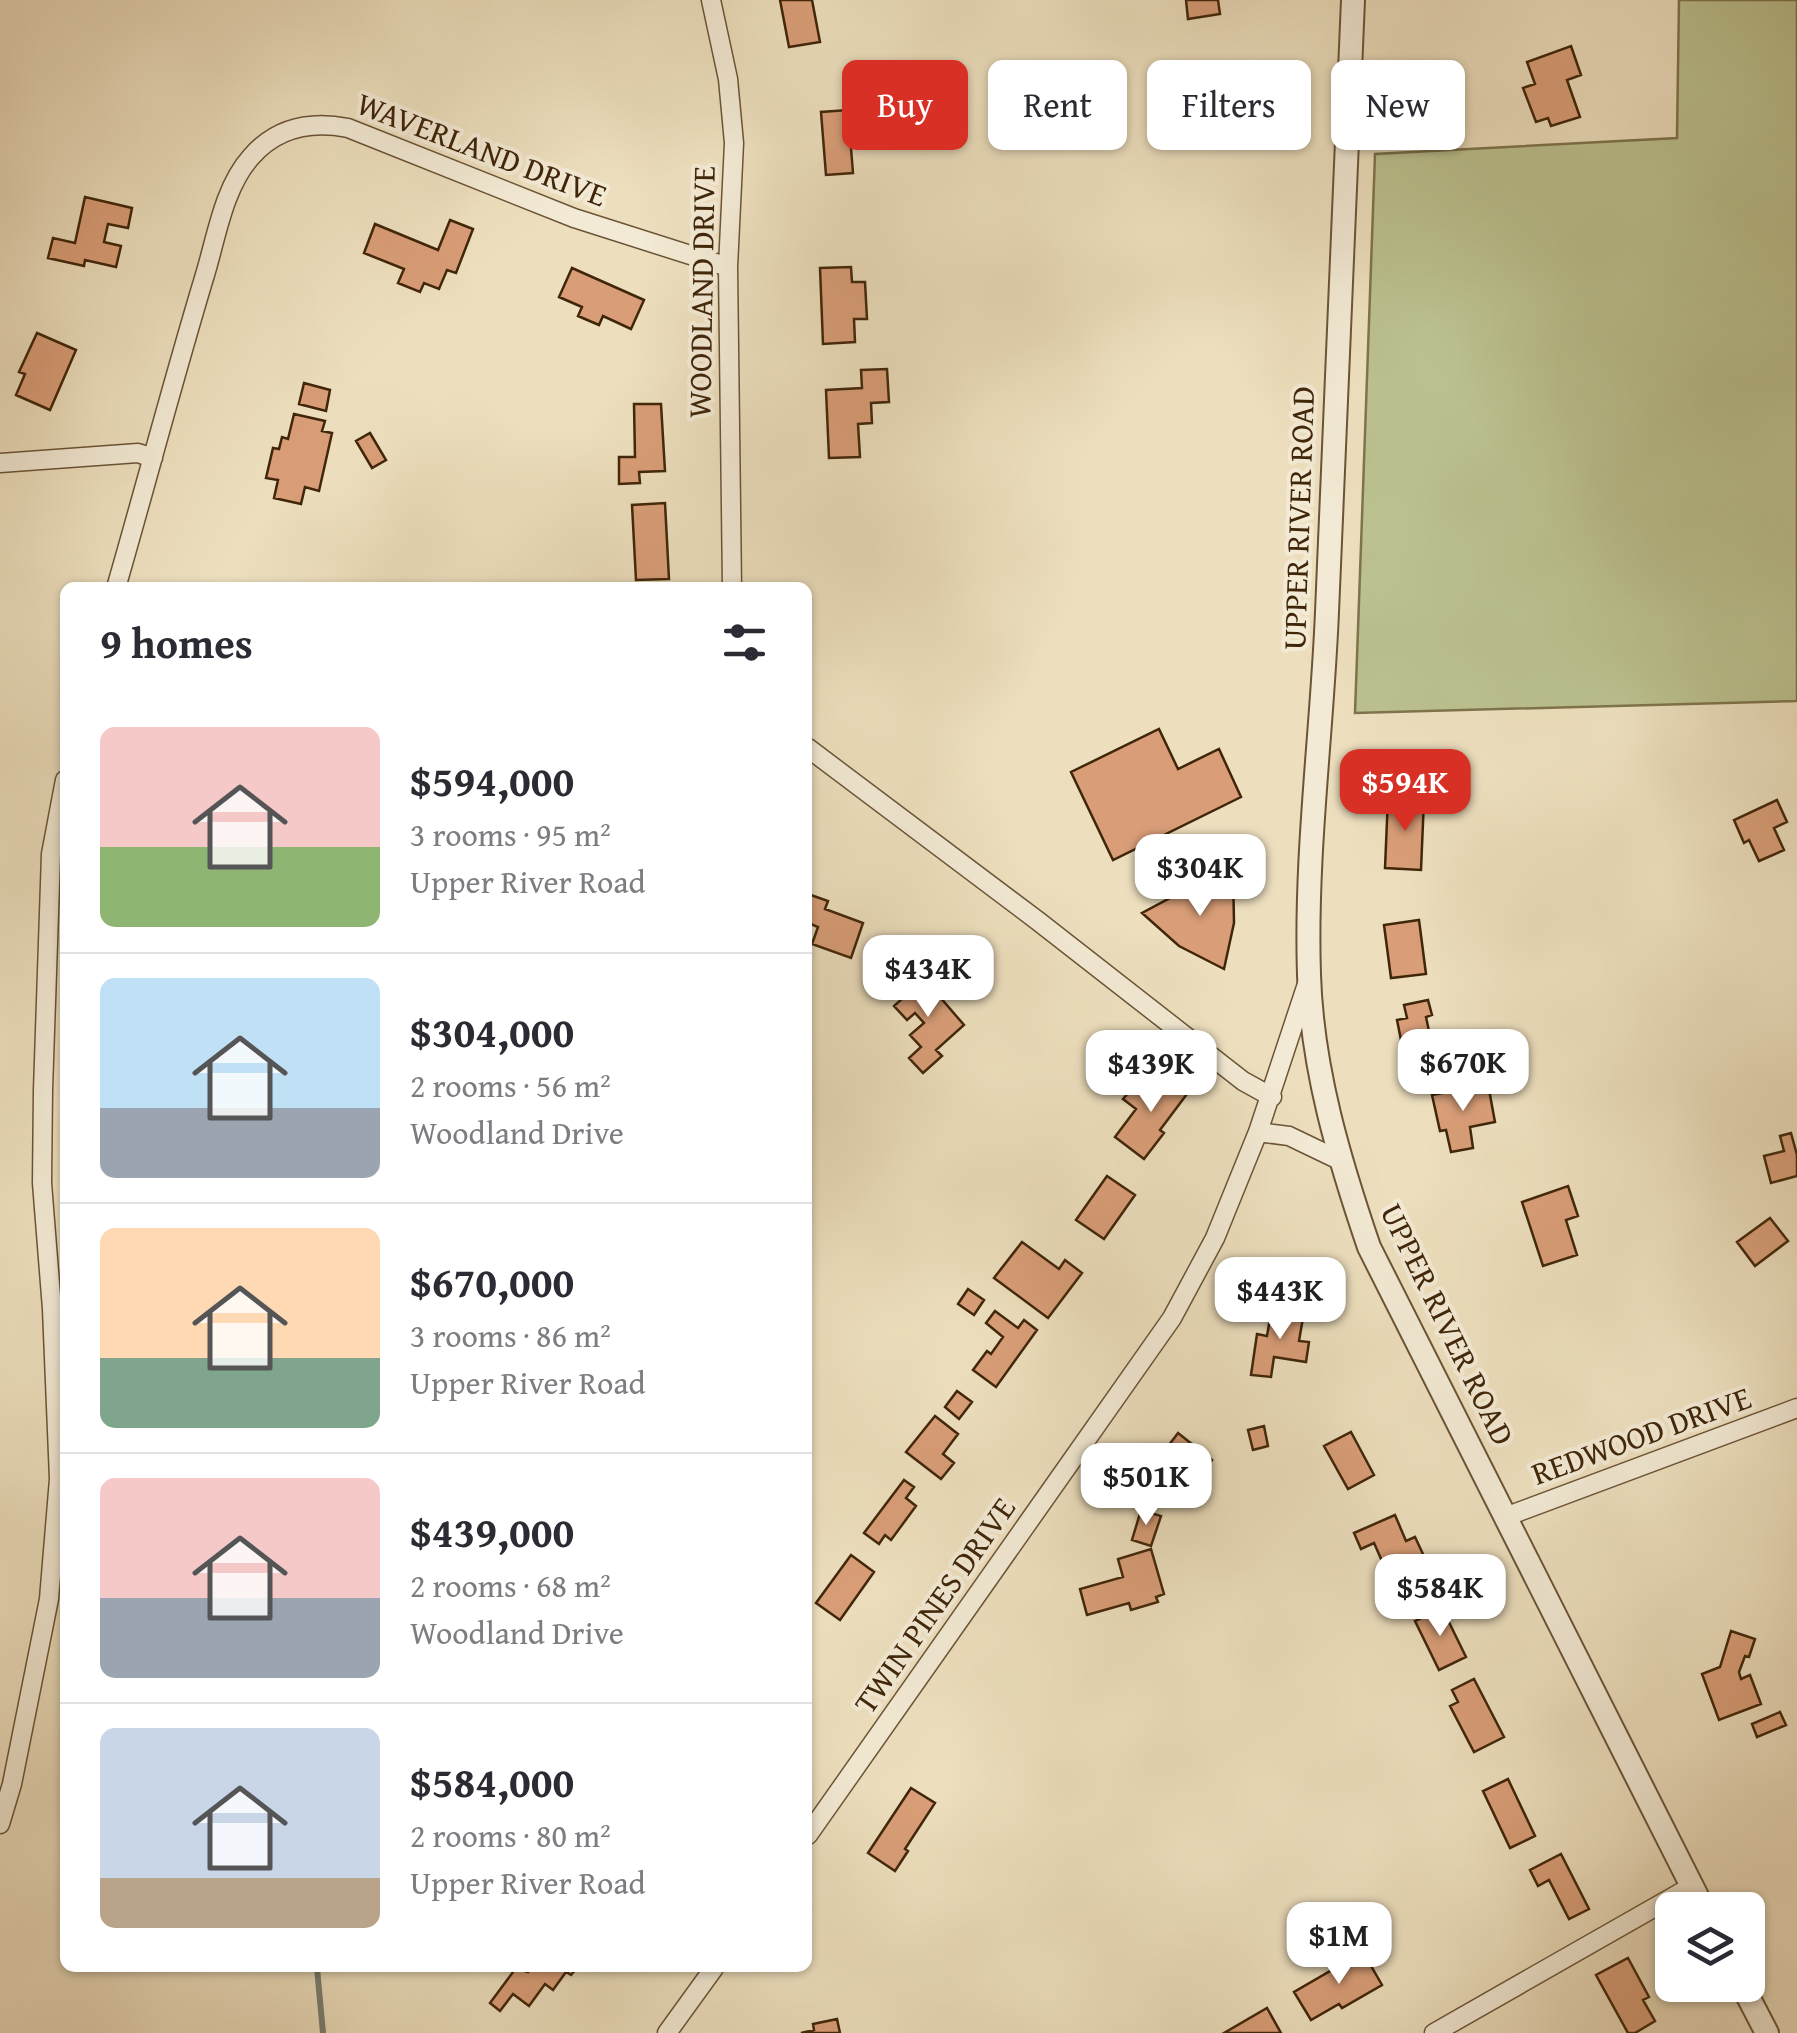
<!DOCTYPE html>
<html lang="en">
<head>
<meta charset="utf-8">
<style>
  body { margin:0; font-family:"Gentium Book Plus",serif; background:#f2f2f3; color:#2b2b33; height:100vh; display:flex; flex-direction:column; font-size:38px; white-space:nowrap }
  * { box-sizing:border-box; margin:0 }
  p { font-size:32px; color:#7c7c81 }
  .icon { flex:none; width:55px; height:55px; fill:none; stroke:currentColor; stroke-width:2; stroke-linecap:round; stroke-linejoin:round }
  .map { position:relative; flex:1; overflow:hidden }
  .drawer { position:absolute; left:60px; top:582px; width:752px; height:1390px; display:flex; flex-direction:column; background:#fff; border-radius:15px; box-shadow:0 2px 8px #0004 }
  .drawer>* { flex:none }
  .top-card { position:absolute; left:842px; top:60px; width:802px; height:90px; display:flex; gap:20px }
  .tools { position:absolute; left:1655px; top:1892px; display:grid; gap:20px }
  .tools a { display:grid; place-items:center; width:110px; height:110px; border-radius:15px; background:#fff; box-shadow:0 2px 8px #0004; font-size:50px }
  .price { position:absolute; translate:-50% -85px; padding:0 22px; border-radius:20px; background:#fff; color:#222; font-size:32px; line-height:65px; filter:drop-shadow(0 2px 5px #0008) }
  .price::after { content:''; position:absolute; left:50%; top:60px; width:30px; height:22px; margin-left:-15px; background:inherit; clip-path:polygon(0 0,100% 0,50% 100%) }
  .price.on { background:#d93025; color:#fff }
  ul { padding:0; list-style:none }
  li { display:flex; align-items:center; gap:30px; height:250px; padding:0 40px }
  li+li { border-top:2px solid #e1e1e2 }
  li span { display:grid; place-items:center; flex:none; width:280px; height:200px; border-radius:15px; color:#555 }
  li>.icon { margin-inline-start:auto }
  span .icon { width:120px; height:120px; fill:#fffc; stroke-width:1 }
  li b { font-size:42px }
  h2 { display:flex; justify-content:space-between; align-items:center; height:120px; padding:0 40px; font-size:42px }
  .tag { padding:0 35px; border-radius:15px; background:#fff; box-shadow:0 2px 8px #0004; font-size:35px; line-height:90px }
  .tag.on { background:#d93025; color:#fff }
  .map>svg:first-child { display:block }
  .green { fill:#bbc18f; stroke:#7e744c; stroke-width:2.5 }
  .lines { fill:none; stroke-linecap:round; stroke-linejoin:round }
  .stream { stroke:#777f73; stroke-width:6 }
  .building { fill:#d99e78; stroke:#402609; stroke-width:2.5 }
  .minor-casing { stroke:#6b5436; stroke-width:21 }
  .tertiary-casing { stroke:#6b5436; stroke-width:26 }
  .minor { stroke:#f3ead5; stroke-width:18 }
  .tertiary { stroke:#f3ead5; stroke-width:22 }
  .labels { text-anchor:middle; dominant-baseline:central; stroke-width:8; stroke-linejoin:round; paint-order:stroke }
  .street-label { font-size:32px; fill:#402609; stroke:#f3ead5 }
</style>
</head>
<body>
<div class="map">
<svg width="1797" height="2033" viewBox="0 0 1797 2033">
  <rect width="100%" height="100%" fill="#eddfbe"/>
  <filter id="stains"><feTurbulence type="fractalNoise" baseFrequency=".002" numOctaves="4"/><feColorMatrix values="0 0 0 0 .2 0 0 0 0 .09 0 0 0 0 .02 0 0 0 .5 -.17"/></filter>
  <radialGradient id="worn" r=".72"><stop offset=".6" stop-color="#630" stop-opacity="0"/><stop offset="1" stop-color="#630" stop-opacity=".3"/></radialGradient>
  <path class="green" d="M1679 0H1797V701L1355 713 1375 154 1677 138Z"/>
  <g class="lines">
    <path class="stream" d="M317 1968 323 2033"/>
  </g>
  <path class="building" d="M780 0H812L820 42 789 47Z
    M1186 0H1218L1220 14 1188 19Z
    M1571 46 1581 75 1567 80 1580 117 1551 126 1548 118 1536 122 1523 88 1535 84 1527 62Z
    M848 110 853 173 826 175 821 112Z
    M85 197 132 208 128 228 108 224 104 242 121 246 116 267 85 260 84 266 48 258 53 238 75 243Z
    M450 220 473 229 456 273 447 270 439 289 424 283 420 292 398 283 404 269 364 253 375 224 438 250Z
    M851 267 852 282H865L867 319H854L855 342 823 344 820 268Z
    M572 268 644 300 631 329 603 316 599 325 578 316 582 307 559 297Z
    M37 333 76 350 50 410 16 395 25 374 19 372Z
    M887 369 889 402 871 403 872 423 858 424 860 457 829 458 826 390 862 388 861 370Z
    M304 383 330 390 326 411 299 404Z
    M634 404H661L665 471 639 472 640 483 619 484V457H635Z
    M294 414 325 421 322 431 332 433 319 491 305 487 301 504 274 498 278 480 266 478 273 448 279 449 282 437 288 439Z
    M370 433 386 460 372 468 356 441Z
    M665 503 669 579 636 580 632 505Z
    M1159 729 1178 769 1219 749 1241 797 1113 860 1071 772Z
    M1388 797 1424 799 1421 870 1385 868Z
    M1777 800 1787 822 1774 828 1784 850 1759 861 1749 840 1744 843 1734 820Z
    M1233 871 1234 923 1224 969 1179 946 1142 913 1187 889Z
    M808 894 828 901 825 909 863 923 851 958 812 944 818 927 808 923Z
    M1419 920 1426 974 1391 978 1384 925Z
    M915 968 964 1025 936 1050 942 1056 923 1073 909 1058 921 1047 910 1035 924 1023 915 1013 907 1020 894 1006 904 997Z
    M1428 1000 1432 1015 1426 1017 1436 1064 1407 1070 1397 1020 1407 1018 1404 1005Z
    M1169 1073 1190 1090 1160 1130 1164 1133 1144 1159 1115 1137 1136 1109 1123 1099 1135 1085 1150 1096Z
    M1488 1084 1495 1122 1470 1127 1473 1148 1451 1152 1446 1130 1440 1131 1432 1095Z
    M1791 1133 1797 1155V1176L1771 1183 1764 1156 1784 1151 1780 1136Z
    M1107 1176 1135 1195 1104 1239 1076 1220Z
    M1568 1186 1578 1216 1566 1220 1577 1255 1543 1266 1522 1202Z
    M1770 1218 1788 1241 1755 1266 1737 1242Z
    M1022 1242 1059 1269 1065 1260 1082 1273 1048 1318 994 1278Z
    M968 1289 984 1300 974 1315 958 1304Z
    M1272 1307 1304 1312 1299 1341 1309 1342 1306 1362 1274 1357 1271 1377 1251 1375 1257 1334 1267 1336Z
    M995 1311 1018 1328 1024 1320 1037 1330 996 1387 973 1370 987 1351 991 1354 1003 1337 986 1323Z
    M957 1391 972 1402 959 1419 945 1407Z
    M935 1416 958 1434 943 1454 954 1463 941 1479 906 1452Z
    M1264 1426 1268 1446 1253 1450 1248 1430Z
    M1351 1432 1374 1475 1348 1489 1324 1446Z
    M1178 1433 1212 1460 1203 1473 1195 1467 1190 1473 1202 1481 1189 1499 1156 1474 1174 1448 1169 1445Z
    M904 1480 914 1487 906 1498 916 1506 891 1540 885 1535 879 1544 864 1533Z
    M1141 1510 1161 1516 1151 1546 1132 1540Z
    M1395 1515 1406 1541 1415 1537 1423 1554 1386 1570 1374 1543 1361 1549 1354 1533Z
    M1151 1549 1164 1594 1156 1597 1158 1602 1131 1610 1129 1603 1087 1615 1080 1589 1123 1577 1118 1559Z
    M851 1555 874 1572 840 1620 816 1603Z
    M1442 1608 1466 1657 1439 1670 1415 1621Z
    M1731 1631 1755 1639 1749 1657 1745 1656 1739 1672 1741 1679 1750 1675 1761 1704 1719 1720 1702 1674 1720 1667Z
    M1474 1679 1504 1737 1474 1752 1450 1706 1458 1702 1452 1690Z
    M1780 1712 1786 1725 1757 1737 1752 1724Z
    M1508 1779 1535 1836 1510 1848 1483 1791Z
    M911 1788 935 1803 905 1849 908 1851 895 1871 868 1853Z
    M1561 1854 1589 1909 1569 1919 1549 1880 1538 1886 1530 1870Z
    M1363 1952 1382 1985 1342 2008 1339 2004 1311 2020 1294 1992Z
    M1628 1958 1649 1997 1643 2000 1655 2021 1635 2033H1628L1596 1975Z
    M516 1968 528 1972 531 1968H577L571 1975 566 1972 553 1990 545 1984 529 2006 513 1994 500 2011 490 2003Z
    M1267 2008 1281 2033H1224Z
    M837 2019 840 2033H801L814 2030 813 2024Z"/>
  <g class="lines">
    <defs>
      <path id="minor" d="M711 0 728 79 734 143 728 267 732 588
        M0 463 138 453 153 458
        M116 588C146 484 173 381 204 278 216 240 223 188 251 157 277 127 312 121 348 128L574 218 728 267
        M808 748 1038 921 1243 1081 1272 1097
        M1258 1132 1289 1136 1339 1160
        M1505 1517 1797 1408
        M0 1824 12 1784 49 1599 59 1479 52 1309 42 1183 43 1090 51 854 65 780
        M808 1835 1172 1318 1215 1238 1258 1132 1307 984
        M667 2033 714 1968
        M1434 2033 1692 1886"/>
      <path id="tertiary" d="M1353 0C1344 204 1335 408 1327 612 1322 733 1305 854 1309 975 1312 1069 1339 1159 1369 1247L1704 1910
        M1742 1985 1767 2033"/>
    </defs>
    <use href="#minor" class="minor-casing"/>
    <use href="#tertiary" class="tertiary-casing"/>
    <use href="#minor" class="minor"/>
    <use href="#tertiary" class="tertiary"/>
  </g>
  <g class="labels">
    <g class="street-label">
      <text transform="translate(482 149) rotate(21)">WAVERLAND DRIVE</text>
      <text transform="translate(701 292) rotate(-89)">WOODLAND DRIVE</text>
      <text transform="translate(1298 518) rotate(-88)">UPPER RIVER ROAD</text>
      <text transform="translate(1448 1324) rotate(64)">UPPER RIVER ROAD</text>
      <text transform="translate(1641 1435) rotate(-20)">REDWOOD DRIVE</text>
      <text transform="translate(934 1605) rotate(-55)">TWIN PINES DRIVE</text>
    </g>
  </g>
  <rect width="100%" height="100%" filter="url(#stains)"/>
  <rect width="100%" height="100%" fill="url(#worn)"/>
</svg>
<div class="tools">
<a><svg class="icon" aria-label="layers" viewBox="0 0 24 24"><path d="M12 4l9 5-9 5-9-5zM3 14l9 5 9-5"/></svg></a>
</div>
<b class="price on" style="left:1405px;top:834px">$594K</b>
<b class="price" style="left:1200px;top:919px">$304K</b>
<b class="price" style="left:928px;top:1020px">$434K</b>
<b class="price" style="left:1463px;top:1114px">$670K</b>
<b class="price" style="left:1151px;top:1115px">$439K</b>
<b class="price" style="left:1280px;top:1342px">$443K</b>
<b class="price" style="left:1146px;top:1528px">$501K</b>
<b class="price" style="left:1440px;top:1639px">$584K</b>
<b class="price" style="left:1339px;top:1987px">$1M</b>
<div class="top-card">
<a class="tag on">Buy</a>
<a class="tag">Rent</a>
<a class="tag">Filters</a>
<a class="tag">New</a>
</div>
<section class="drawer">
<h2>9 homes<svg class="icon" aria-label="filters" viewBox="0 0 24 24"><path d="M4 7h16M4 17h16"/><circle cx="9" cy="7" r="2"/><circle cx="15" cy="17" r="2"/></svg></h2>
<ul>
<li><span style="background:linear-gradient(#f6c9c9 60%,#8fb573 0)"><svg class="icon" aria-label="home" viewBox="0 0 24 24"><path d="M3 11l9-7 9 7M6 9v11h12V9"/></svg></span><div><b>$594,000</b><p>3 rooms · 95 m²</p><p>Upper River Road</p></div></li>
<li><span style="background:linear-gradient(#bfe0f5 65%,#9aa5b1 0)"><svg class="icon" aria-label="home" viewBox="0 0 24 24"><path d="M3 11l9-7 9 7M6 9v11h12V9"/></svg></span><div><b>$304,000</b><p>2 rooms · 56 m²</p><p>Woodland Drive</p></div></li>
<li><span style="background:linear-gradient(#ffd9b3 65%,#7fa58c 0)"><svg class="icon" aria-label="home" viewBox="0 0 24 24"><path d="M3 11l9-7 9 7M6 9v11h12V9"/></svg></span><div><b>$670,000</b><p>3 rooms · 86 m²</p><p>Upper River Road</p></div></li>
<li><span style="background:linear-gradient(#f6c9c9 60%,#9aa5b1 0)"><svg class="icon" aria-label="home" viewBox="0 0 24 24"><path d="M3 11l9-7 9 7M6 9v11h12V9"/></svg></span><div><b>$439,000</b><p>2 rooms · 68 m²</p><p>Woodland Drive</p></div></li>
<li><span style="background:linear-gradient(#c9d6e8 75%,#b9a48a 0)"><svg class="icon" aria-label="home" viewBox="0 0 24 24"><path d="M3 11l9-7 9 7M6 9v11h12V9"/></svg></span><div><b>$584,000</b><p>2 rooms · 80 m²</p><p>Upper River Road</p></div></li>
</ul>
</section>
</div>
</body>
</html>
